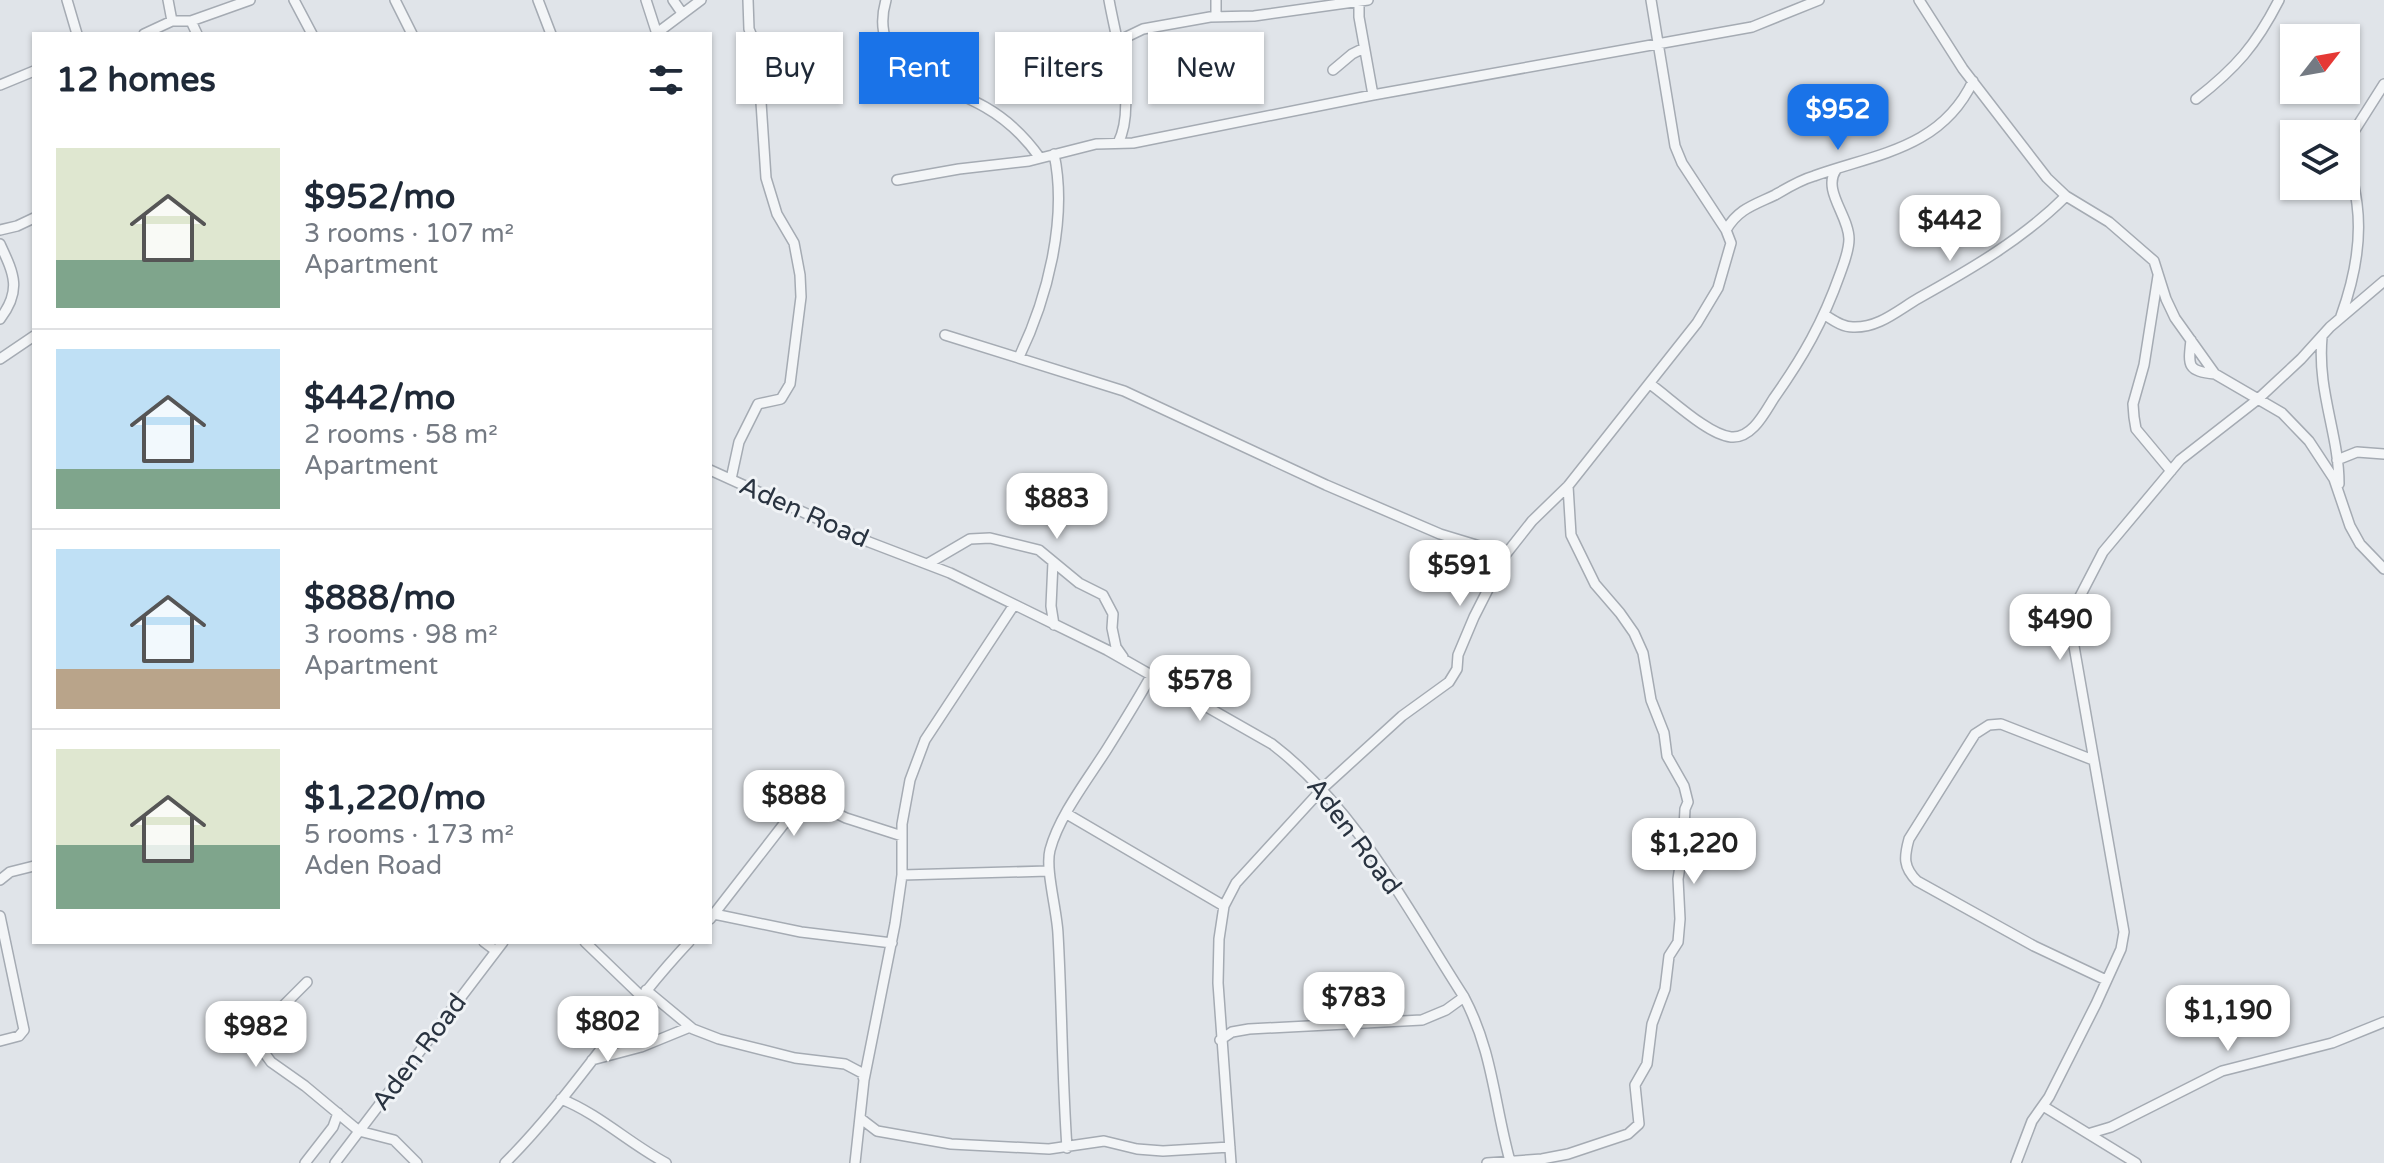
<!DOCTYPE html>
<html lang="en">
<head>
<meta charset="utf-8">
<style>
  body { margin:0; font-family:"Varela Round",sans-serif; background:#f6f6f7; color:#1f2937; height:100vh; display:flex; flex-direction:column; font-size:30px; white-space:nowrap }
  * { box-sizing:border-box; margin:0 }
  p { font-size:26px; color:#747a83 }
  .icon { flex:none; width:44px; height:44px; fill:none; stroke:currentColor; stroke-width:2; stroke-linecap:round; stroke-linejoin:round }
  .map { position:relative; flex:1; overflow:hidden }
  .panel { position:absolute; left:32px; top:32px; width:680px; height:912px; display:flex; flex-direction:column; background:#fff; border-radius:0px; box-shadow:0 2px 6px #0004 }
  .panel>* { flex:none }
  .top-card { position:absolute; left:736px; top:32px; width:760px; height:72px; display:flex; gap:16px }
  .needle { width:52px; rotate:59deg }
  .controls { position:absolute; left:2280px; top:24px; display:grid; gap:16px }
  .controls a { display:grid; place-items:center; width:80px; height:80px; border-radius:0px; background:#fff; box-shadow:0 2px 6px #0004; font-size:40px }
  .price { position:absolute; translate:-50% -68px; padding:0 18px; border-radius:16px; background:#fff; color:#222; font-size:26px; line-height:52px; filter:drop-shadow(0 2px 4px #0008) }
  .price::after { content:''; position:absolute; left:50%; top:48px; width:24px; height:18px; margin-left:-12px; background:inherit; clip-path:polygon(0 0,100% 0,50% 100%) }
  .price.current { background:#1a73e8; color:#fff }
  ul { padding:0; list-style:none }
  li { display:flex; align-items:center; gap:24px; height:200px; padding:0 24px }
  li+li { border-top:2px solid #e0e1e3 }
  li span { display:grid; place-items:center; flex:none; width:224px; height:160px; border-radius:0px; color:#555 }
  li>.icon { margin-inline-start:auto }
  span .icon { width:96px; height:96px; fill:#fffc; stroke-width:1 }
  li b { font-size:34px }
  h2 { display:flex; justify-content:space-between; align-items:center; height:96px; padding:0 24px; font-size:34px }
  .pill { padding:0 28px; border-radius:0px; background:#fff; box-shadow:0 2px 6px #0004; font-size:28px; line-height:72px }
  .pill.current { background:#1a73e8; color:#fff }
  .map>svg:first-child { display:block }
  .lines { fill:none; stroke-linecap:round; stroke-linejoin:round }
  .minor-casing { stroke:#a5abb3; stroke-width:12 }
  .minor { stroke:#f3f5f7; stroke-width:9 }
  .labels { text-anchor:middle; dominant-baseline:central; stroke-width:6; stroke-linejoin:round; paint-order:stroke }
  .street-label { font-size:26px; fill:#293340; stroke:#f0f3f6 }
</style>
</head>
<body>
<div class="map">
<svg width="2384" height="1163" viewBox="0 0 2384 1163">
  <rect width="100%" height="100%" fill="#e0e4e9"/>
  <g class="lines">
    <defs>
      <path id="minor" d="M67 0 77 34
        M168 0 172 21
        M294 0 312 34
        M395 0 412 34
        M538 0 551 34
        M646 0 657 34
        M673 0 682 13
        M886 0C866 69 940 81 985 107 1006 119 1026 138 1040 158
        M1109 0C1116 40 1137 107 1118 143
        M1216 0V17
        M1919 0 1963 69 2047 178 2066 196 2109 222 2154 261 2166 299 2175 318 2215 374 2282 413 2309 441 2334 479 2350 526 2360 544 2384 569
        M1359 1V17L1373 95
        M191 21 197 34
        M657 33 701 0
        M144 34 172 21H191L250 0
        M1116 42 1143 29 1210 17 1254 16 1368 0
        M1333 70 1352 54 1364 48
        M0 85 34 71
        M2196 99C2236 68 2256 45 2279 0
        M897 180 959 169 1029 161 1096 144 1133 143 1373 95 1752 27 1819 0
        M0 230 17 226 34 218
        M1726 230C1738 209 1754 205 1775 195 1787 188 1800 180 1814 176 1875 154 1941 149 1973 81
        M0 244C14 274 22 290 0 319
        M2158 276 2144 365 2133 404 2134 417 2136 429 2171 471
        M1825 315C1833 320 1842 327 1853 327 1879 328 1898 310 1919 298 1971 269 2023 239 2066 196
        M2341 316C2354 280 2362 242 2357 204 2354 181 2347 160 2351 136L2384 84
        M945 335 1124 391 1326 485 1440 534 1506 554
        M2322 337C2317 392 2339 434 2339 484
        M2191 340C2188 366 2187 371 2215 374
        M1019 357C1047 299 1068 219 1054 154
        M0 359 34 336
        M1650 384C1670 398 1708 435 1731 437 1752 439 1765 412 1774 398 1803 357 1823 322 1840 274 1844 263 1849 251 1849 239 1849 216 1822 190 1836 170
        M2337 460 2357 452 2384 454
        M710 470 869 542 950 573 1107 650 1272 744C1357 809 1407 909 1464 997 1493 1052 1494 1103 1510 1161
        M731 479 739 442 758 404 781 399 790 384 801 297 800 275 794 243 777 214 766 178 760 87 761 58 749 29 748 0
        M1053 562 1051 606 1054 625
        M929 563 970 539 990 538 1039 550 1079 583 1103 595 1113 614 1112 628 1116 647 1123 657
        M2093 760 2001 724 1989 725 1975 734 1909 839C1904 857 1903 867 1917 881L2034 946 2106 980
        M1067 814 1224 906
        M902 875 1048 871
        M0 880 10 872 34 866
        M714 914 801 932 892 943
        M0 916 24 1030 19 1036 0 1041
        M710 919 783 825 804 806 823 807 846 818 902 836
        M484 942 496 951
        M585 942 641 996
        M307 982 276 1013 266 1027 261 1044 263 1051 271 1062 305 1086 359 1131 394 1140 417 1163
        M646 990 693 1029 719 1039 795 1058 845 1064 862 1073 864 1080
        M1220 1040 1232 1032 1249 1029 1422 1020 1446 1010 1464 997
        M592 1060 641 1047 690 1027
        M561 1099C599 1114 630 1144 666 1163
        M2043 1106 2136 1163
        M860 1118 877 1131 951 1144 1049 1149 1104 1141 1137 1149 1163 1151 1230 1147
        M2091 1133 2111 1127 2222 1071 2332 1043 2384 1022
        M1067 1148C1062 1076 1062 1005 1058 934 1057 910 1045 869 1050 850 1059 816 1088 779 1107 749 1122 725 1137 701 1151 676
        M305 1163 333 1127 338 1113
        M335 1163 503 942
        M505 1163C573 1095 623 1012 689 942
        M855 1163 864 1080 895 924 902 875V824L910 780 925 740 1014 605
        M1231 1163 1218 983 1219 939 1224 906 1236 883 1323 788 1402 716 1449 682 1457 669 1458 655 1474 617 1506 554 1532 521 1568 486 1697 323 1718 288 1731 243 1726 230 1682 163 1675 146 1651 0
        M1487 1163 1542 1159 1568 1154 1628 1134 1639 1124 1635 1085 1647 1064 1652 1024 1665 989 1669 956 1678 942 1680 919 1678 879 1683 847 1685 809 1688 802 1684 786 1667 756 1664 733 1651 700 1643 653 1634 633 1620 613 1595 584 1571 535 1568 486
        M2016 1163 2032 1121 2049 1097 2096 1004 2121 949 2124 932 2071 629 2074 608 2103 552 2180 460 2257 400 2301 359 2330 327 2384 281"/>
    </defs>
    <use href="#minor" class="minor-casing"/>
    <use href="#minor" class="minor"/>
  </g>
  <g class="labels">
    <g class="street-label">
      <text transform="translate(804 512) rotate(24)">Aden Road</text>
      <text transform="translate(1354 836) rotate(53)">Aden Road</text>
      <text transform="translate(419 1052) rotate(-53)">Aden Road</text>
    </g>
  </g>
</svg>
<div class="controls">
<a><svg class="needle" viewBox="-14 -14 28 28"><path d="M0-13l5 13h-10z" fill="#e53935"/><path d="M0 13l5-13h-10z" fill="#747a83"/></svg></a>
<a><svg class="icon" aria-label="layers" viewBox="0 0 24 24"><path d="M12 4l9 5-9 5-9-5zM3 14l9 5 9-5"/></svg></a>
</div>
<b class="price current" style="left:1838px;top:152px">$952</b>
<b class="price" style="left:1950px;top:263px">$442</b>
<b class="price" style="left:1057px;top:541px">$883</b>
<b class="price" style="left:1460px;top:608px">$591</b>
<b class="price" style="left:2060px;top:662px">$490</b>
<b class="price" style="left:1200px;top:723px">$578</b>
<b class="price" style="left:794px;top:838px">$888</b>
<b class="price" style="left:1694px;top:886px">$1,220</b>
<b class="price" style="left:1354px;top:1040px">$783</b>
<b class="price" style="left:2228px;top:1053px">$1,190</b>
<b class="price" style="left:608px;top:1064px">$802</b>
<b class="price" style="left:256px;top:1069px">$982</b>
<div class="top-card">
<a class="pill">Buy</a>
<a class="pill current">Rent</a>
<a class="pill">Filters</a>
<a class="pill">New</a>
</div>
<section class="panel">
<h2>12 homes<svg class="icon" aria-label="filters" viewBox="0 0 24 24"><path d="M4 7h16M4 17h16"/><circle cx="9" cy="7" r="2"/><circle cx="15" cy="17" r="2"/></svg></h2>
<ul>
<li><span style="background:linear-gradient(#dfe7d0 70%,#7fa58c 0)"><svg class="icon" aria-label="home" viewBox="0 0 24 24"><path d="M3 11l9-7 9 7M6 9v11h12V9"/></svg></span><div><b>$952/mo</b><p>3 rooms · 107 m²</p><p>Apartment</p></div></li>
<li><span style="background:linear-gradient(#bfe0f5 75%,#7fa58c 0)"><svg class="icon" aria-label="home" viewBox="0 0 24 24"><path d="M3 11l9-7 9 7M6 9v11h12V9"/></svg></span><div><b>$442/mo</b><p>2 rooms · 58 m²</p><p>Apartment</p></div></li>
<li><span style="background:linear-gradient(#bfe0f5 75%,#b9a48a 0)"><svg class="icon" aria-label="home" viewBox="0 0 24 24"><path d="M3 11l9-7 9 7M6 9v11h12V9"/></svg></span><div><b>$888/mo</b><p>3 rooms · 98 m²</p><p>Apartment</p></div></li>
<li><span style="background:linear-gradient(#dfe7d0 60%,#7fa58c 0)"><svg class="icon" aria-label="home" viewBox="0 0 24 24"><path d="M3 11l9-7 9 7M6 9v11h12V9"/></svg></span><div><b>$1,220/mo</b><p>5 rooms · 173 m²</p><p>Aden Road</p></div></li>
</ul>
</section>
</div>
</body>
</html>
